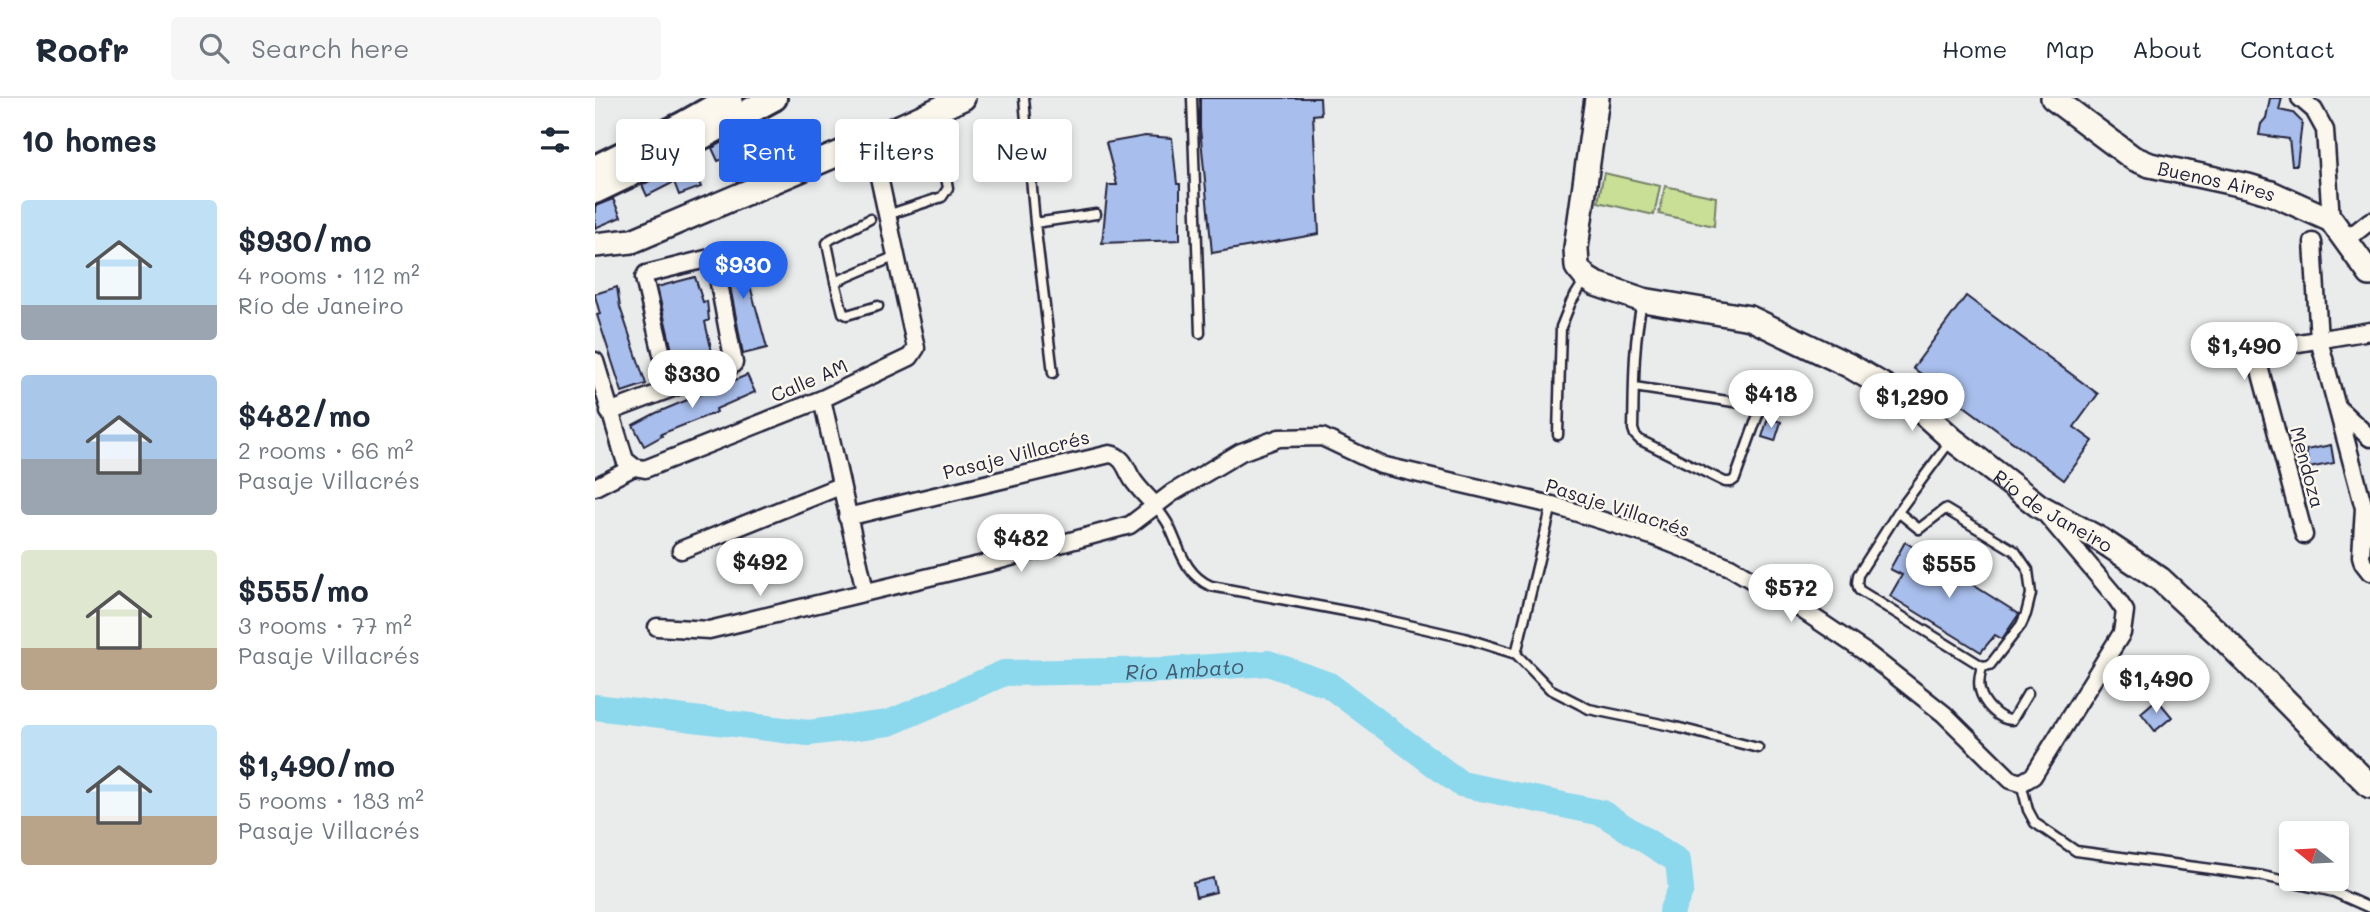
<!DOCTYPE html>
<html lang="en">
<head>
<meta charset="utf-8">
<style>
  body { margin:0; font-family:Mali,sans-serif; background:#f6f6f7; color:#1f2937; height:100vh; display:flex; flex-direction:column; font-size:26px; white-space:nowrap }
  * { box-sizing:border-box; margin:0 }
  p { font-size:23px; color:#747a83 }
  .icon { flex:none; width:38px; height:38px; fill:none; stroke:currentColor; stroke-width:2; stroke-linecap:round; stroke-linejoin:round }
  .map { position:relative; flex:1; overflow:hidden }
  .drawer { display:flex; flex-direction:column; background:#fff; width:595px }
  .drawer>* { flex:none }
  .hud { position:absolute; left:21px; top:21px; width:665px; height:63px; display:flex; gap:14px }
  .needle { width:46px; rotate:288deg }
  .buttons { position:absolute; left:1684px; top:723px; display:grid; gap:14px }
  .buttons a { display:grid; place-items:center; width:70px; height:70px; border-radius:7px; background:#fff; box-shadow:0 4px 10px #0003; font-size:35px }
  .price { position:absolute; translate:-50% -60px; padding:0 16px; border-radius:24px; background:#fff; color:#222; font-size:23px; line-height:46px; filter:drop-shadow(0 2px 4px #0008) }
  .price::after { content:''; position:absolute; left:50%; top:42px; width:21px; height:16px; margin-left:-10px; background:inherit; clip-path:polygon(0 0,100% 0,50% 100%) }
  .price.active { background:#2563eb; color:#fff }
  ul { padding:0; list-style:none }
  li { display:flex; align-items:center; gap:21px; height:175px; padding:0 21px }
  li span { display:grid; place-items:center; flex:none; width:196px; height:140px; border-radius:7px; color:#555 }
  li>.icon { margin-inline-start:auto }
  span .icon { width:84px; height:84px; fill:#fffc; stroke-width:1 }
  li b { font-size:30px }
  h2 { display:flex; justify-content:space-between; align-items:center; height:84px; padding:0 21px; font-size:30px }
  .pill { padding:0 24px; border-radius:7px; background:#fff; box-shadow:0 4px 10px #0003; font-size:24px; line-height:63px }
  .pill.active { background:#2563eb; color:#fff }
  header { display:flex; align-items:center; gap:42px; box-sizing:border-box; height:98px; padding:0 35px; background:#fff; border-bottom:2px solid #e0e1e3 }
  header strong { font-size:33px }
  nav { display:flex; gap:38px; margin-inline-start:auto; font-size:24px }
  .search { width:490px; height:63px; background:#f6f6f7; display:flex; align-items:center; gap:18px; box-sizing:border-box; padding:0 24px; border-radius:7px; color:#747a83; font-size:26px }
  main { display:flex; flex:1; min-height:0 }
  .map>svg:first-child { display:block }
  .green { fill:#c8df95; stroke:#758068; stroke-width:2 }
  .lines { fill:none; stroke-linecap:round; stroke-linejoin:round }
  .river { stroke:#8cd8ec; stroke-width:26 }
  .building { fill:#a8beec; stroke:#22223b; stroke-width:2 }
  .lane-casing { stroke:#22223b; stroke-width:13 }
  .street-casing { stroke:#22223b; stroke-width:21 }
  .secondary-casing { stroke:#22223b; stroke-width:28 }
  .primary-casing { stroke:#22223b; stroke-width:30 }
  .lane { stroke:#fbf7ec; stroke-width:8 }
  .street { stroke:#fbf7ec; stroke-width:16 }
  .secondary { stroke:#fbf7ec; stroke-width:23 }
  .primary { stroke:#fbf7ec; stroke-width:24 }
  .labels { text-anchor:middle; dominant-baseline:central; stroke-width:5; stroke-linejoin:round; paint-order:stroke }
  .street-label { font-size:19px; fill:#22223b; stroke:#fbf7ec }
  .water-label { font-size:21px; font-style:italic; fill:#425970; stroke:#fbf7ec }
</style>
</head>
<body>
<header>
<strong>Roofr</strong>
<div class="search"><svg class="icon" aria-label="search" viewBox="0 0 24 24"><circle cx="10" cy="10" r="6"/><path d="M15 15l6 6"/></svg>Search here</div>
<nav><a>Home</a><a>Map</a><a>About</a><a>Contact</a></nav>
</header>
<main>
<section class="drawer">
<h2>10 homes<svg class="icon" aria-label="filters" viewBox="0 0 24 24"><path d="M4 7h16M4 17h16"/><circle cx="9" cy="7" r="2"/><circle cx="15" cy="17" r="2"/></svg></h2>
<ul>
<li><span style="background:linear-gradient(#bfe0f5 75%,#9aa5b1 0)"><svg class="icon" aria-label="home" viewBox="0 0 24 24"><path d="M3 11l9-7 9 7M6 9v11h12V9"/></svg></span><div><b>$930/mo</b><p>4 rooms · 112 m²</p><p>Río de Janeiro</p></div></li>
<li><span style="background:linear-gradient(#a9c7e8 60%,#9aa5b1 0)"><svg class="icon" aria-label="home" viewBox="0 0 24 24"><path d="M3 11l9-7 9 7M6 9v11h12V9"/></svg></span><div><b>$482/mo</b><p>2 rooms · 66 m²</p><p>Pasaje Villacrés</p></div></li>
<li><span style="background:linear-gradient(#dfe7d0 70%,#b9a48a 0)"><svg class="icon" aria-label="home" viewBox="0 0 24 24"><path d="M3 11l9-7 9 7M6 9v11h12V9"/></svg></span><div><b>$555/mo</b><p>3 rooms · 77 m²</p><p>Pasaje Villacrés</p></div></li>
<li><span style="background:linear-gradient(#bfe0f5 65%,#b9a48a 0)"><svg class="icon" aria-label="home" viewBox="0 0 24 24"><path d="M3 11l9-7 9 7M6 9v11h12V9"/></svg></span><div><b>$1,490/mo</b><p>5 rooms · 183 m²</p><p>Pasaje Villacrés</p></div></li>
</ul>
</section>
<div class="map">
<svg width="1775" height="814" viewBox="0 0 1775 814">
  <rect width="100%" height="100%" fill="#eaecec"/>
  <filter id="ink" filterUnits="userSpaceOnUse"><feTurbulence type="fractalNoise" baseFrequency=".0143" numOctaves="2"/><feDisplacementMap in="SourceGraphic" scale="14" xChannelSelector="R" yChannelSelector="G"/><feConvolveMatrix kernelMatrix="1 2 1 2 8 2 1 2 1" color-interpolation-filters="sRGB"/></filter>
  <g filter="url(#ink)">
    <path class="green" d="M1009 75 1065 88 1059 117 1003 104Z
      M1070 88 1121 99 1119 128 1064 116Z"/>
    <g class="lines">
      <path class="river" id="s1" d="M0 609 213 635 294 625 409 575 573 572 673 565 734 587 866 686 1007 715 1083 763 1086 791 1076 814"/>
    </g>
    <path class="building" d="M605 0H725L726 16 718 17 724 136 617 155 605 30Z
      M1675 0H1687L1684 12 1698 15 1707 24 1702 67H1697L1694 41 1664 37 1666 26 1671 20Z
      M550 38 577 40 582 86H585V142L507 145 513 87H522L511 45Z
      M137 39 143 56 123 63 117 50Z
      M88 66 90 69 97 67 106 89 84 97 79 84 52 98 47 87Z
      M18 101 26 119 0 130V108Z
      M145 146 151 173 172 250 148 256 129 157 123 150Z
      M100 179 108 204 112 203 114 222 110 224 117 254 80 265 62 189Z
      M22 189 25 209 51 286 27 294 2 217 5 216 0 198V196Z
      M1371 198 1503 296 1479 329 1498 343 1469 382 1318 270Z
      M152 277 160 294 121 311 122 314 66 336 67 338 49 348 38 327 61 315Z
      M1173 320 1186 324 1180 343 1167 339Z
      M1736 347 1739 365 1714 370 1711 352Z
      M1310 444 1424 516 1407 541 1400 537 1386 554 1295 498 1307 477 1295 471Z
      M1562 601 1577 619 1560 633 1546 615Z
      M618 780 621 794 601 799 598 785Z"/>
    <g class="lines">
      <defs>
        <path id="lane" d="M429 0 440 125 458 275
          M597 0 605 235
          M284 77 344 60 348 63 353 90 347 99 292 117
          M275 121 236 141 232 145 240 184 301 158
          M440 125 501 116
          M240 184 248 215 252 217 283 208
          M1039 289 1159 307 1163 310 1164 314 1140 381 1136 384H1130L1045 342 1040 337 1038 331C1039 289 1038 246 1047 205
          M963 337 966 229 976 204 990 182
          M560 407C564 413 569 419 573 426 585 450 589 476 616 488L766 516 870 540 921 556 955 591 994 611 1081 629 1163 650
          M1303 414 1324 431 1350 411 1420 453 1433 472 1436 496 1431 516 1426 527 1395 567 1387 568 1264 492 1262 485 1263 477 1303 414 1356 342
          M921 556 957 407
          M1387 568C1385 576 1383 584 1385 592 1388 605 1403 622 1417 622L1433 595
          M1426 685 1433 712 1440 725 1481 753 1668 778 1739 794 1775 810"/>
        <path id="street" d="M1705 0 1719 12 1730 32 1736 122
          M1751 142 1775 123
          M1718 144 1724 242 1769 410 1766 458 1768 465 1775 474
          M0 263 30 362 39 369
          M227 301 270 493
          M1744 311 1775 340
          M14 314 136 268 139 265 119 159 51 176 49 180 75 290
          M39 369 50 371 227 301 315 259 321 250 276 42
          M0 389 39 369
          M252 419 515 356C531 359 531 374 540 385 546 393 553 400 560 407
          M1709 437 1665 272 1667 258 1680 249 1775 233
          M86 452 245 388
          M62 529 114 532 405 462 535 427 577 395 646 354 684 340 727 339 786 367 957 407 1060 439 1135 469 1206 511 1273 556 1349 616 1416 682 1426 685 1438 678 1527 535 1530 513 1519 497 1450 415"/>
        <g id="secondary">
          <path id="s2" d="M1002 0 981 150 982 169 991 180 1001 186 1048 202 1155 220 1255 268 1316 304 1357 341 1444 408 1506 442 1565 481 1625 537 1775 688"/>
          <path id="s3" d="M1458 0 1538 60 1555 67 1653 88 1676 95 1736 122 1775 176"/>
          <path d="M0 147 37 143 276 42 368 0"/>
        </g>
        <path id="primary" d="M0 70 89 26 135 0
          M0 93 48 70 179 0"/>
      </defs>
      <use href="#lane" class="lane-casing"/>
      <use href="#street" class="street-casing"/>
      <use href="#secondary" class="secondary-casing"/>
      <use href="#primary" class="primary-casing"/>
      <use href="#lane" class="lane"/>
      <use href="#street" class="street"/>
      <use href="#secondary" class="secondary"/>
      <use href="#primary" class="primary"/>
    </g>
  </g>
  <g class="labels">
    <g class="street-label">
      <text stroke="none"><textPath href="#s3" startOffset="187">Buenos Aires</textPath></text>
      <text transform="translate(214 282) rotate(-23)">Calle AM</text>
      <text transform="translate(421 356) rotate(-14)">Pasaje Villacrés</text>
      <text transform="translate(1713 369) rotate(75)">Mendoza</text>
      <text transform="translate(1023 409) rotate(18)">Pasaje Villacrés</text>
      <text stroke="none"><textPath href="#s2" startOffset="716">Río de Janeiro</textPath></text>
    </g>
    <g class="water-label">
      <text stroke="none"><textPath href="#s1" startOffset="602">Río Ambato</textPath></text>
    </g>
  </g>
</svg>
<div class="buttons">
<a><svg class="needle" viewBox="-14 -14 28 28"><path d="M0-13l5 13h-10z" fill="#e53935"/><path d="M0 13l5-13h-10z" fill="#747a83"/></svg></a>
</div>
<b class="price active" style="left:148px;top:203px">$930</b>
<b class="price" style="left:1649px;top:284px">$1,490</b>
<b class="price" style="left:97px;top:312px">$330</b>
<b class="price" style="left:1176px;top:332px">$418</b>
<b class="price" style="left:1317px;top:335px">$1,290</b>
<b class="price" style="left:426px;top:476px">$482</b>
<b class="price" style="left:165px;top:500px">$492</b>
<b class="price" style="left:1354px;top:502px">$555</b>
<b class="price" style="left:1196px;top:526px">$572</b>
<b class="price" style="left:1561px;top:617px">$1,490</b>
<div class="hud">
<a class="pill">Buy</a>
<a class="pill active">Rent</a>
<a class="pill">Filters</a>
<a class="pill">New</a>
</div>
</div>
</main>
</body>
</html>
